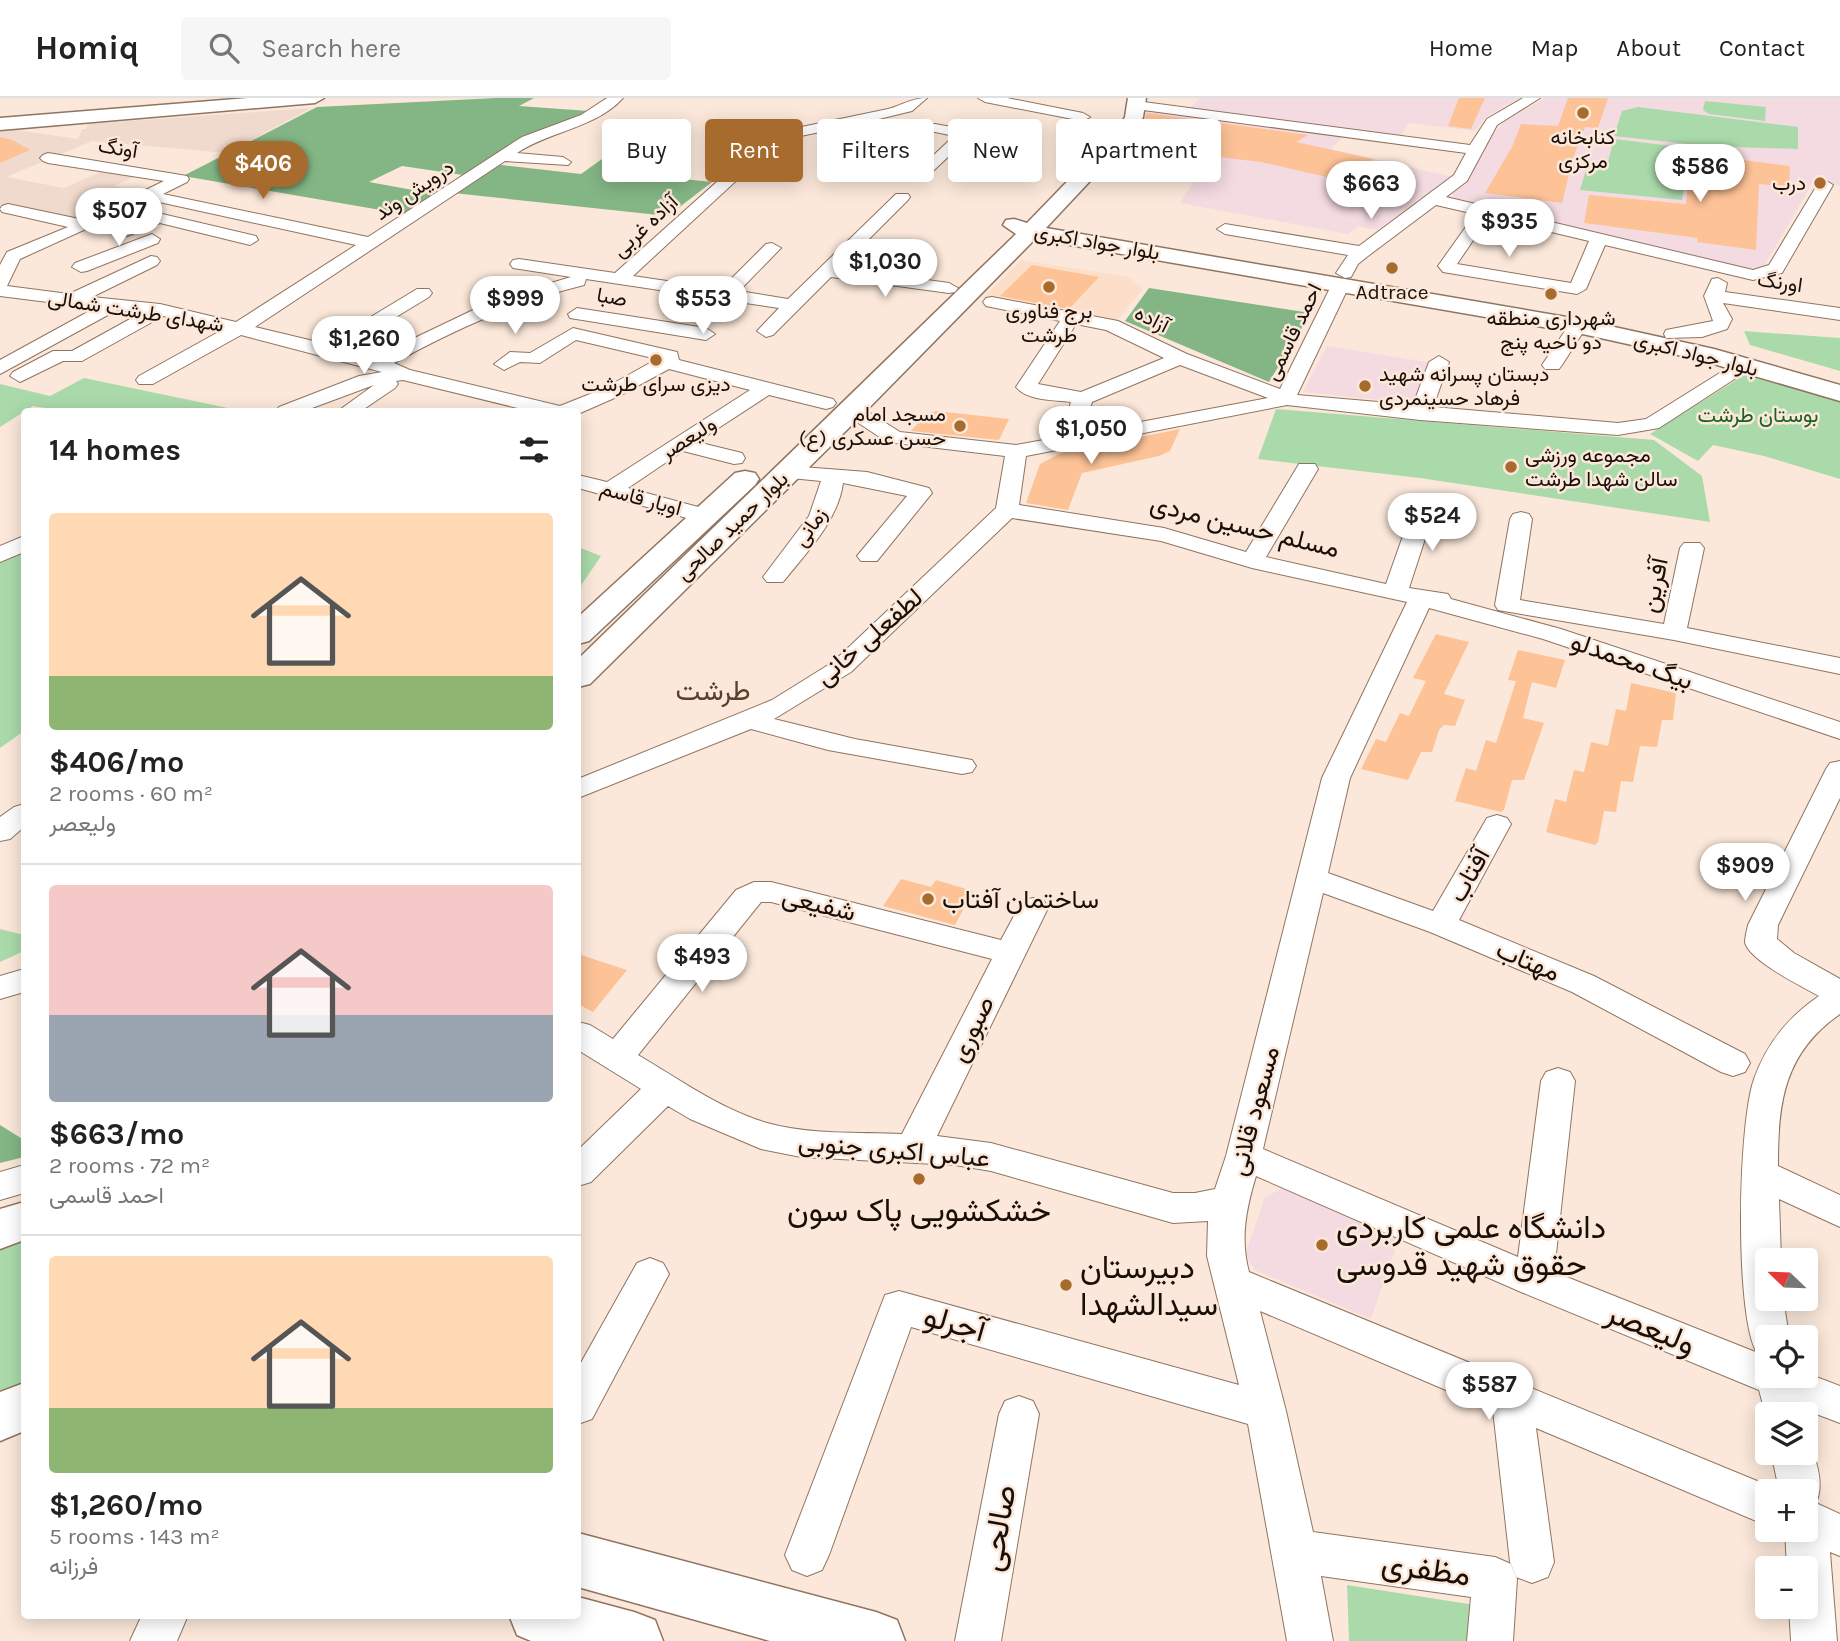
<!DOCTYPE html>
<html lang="en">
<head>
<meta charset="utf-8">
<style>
  body { margin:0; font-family:Karla,Vazirmatn,sans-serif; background:#f6f6f6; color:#222; height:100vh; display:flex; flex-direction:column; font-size:26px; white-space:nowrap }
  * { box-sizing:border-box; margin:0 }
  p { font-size:23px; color:#767676 }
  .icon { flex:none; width:38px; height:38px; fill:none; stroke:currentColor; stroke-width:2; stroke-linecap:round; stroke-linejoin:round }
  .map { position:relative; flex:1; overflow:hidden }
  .side { position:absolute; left:21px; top:310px; width:560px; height:1211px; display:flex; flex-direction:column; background:#fff; border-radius:7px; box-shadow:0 4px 18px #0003 }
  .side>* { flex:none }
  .hud { position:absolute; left:602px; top:21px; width:665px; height:63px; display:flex; gap:14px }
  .needle { width:46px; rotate:293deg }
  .buttons { position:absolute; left:1755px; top:1150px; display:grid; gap:14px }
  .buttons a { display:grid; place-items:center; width:63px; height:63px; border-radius:7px; background:#fff; box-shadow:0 4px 18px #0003; font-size:35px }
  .price { position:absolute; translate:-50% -60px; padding:0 16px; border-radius:24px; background:#fff; color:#222; font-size:23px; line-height:46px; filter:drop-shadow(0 2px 4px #0008) }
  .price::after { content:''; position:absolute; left:50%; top:42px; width:21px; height:16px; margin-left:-10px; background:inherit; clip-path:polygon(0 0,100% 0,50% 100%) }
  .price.on { background:#a76b2d; color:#fff }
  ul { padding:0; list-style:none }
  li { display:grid; align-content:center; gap:14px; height:371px; padding:0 28px }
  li+li { border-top:2px solid #e0e0e0 }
  li span { display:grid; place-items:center; height:217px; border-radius:7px; color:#555 }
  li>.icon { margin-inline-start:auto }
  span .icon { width:126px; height:126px; fill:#fffc; stroke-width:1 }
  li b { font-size:30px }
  h2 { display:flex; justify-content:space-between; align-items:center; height:84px; padding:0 28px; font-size:30px }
  .tag { padding:0 24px; border-radius:7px; background:#fff; box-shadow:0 4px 18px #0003; font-size:24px; line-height:63px }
  .tag.on { background:#a76b2d; color:#fff }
  header { display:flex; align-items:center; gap:42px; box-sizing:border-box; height:98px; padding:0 35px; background:#fff; border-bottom:2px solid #e0e0e0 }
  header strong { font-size:33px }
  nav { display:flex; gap:38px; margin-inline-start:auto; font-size:24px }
  .search { width:490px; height:63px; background:#f6f6f6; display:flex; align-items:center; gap:18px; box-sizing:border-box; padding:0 24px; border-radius:7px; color:#767676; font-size:26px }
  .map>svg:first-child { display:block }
  .built { fill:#fddec8 }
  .industrial { fill:#f0d9cd }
  .education { fill:#f4dae1 }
  .green { fill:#aadaaa }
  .forest { fill:#84b685 }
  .building { fill:#fdc296 }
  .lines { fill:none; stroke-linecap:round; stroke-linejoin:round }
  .minor-casing { stroke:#90745f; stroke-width:2 }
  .major-casing { stroke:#90745f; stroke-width:3 }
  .minor { fill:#fff; fill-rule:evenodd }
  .major { fill:#fff; fill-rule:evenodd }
  .poi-dot { fill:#a76b2d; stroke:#fbe8da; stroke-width:2.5 }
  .labels { text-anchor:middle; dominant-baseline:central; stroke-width:5; stroke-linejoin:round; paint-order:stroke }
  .far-poi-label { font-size:21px; fill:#190f07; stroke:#fbe8da }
  .far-street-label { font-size:21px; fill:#190f07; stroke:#fbe8da }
  .far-park-label { font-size:21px; fill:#196021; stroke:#fbe8da }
  .street-label { font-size:26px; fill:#190f07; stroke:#fbe8da }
  .poi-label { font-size:26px; fill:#190f07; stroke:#fbe8da; text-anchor:start }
  .neighbourhood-label { font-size:28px; fill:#59402d; stroke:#fbe8da }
  .near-poi-label { font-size:32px; fill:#190f07; stroke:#fbe8da; text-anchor:start }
  .near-street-label { font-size:32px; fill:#190f07; stroke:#fbe8da }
</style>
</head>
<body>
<header>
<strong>Homiq</strong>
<div class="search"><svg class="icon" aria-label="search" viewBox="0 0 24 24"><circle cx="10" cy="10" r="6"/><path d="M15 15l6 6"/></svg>Search here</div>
<nav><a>Home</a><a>Map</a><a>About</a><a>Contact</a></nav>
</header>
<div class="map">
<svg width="1840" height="1543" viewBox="0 0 1840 1543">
  <rect width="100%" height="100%" fill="#fbe8da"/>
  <path class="built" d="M1021 162 1129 179 1143 191 1116 223 983 200Z"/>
  <path class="industrial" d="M311 10 227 55 92 43 6 79 64 90 103 73 140 76 114 88 149 95 145 97 120 92 106 98 131 104 87 125 0 107V33L17 32 78 41 82 31H86L88 26Z"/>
  <path class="education" d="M1200 0H1519L1485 20 1475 33 1409 25 1401 38 1189 11Z
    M1546 0H1840V88L1813 84 1763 170 1750 171 1457 102 1452 96 1470 79 1487 45 1504 23Z
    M1147 12 1344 37 1331 51 1453 79 1432 97 1419 101 1377 132 1358 128 1348 136 1180 105 1193 85 1109 75Z
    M1327 248 1432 265 1418 306 1303 294Z
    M1288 1088 1400 1137 1371 1221 1255 1172 1245 1157 1265 1099Z"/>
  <path class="green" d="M1705 3 1766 9 1765 23 1709 16 1703 12Z
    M1638 9 1798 29V51L1707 48 1614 38 1622 13Z
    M1614 41 1672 48 1665 74 1686 76 1682 102 1580 92 1588 65 1607 67Z
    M1744 233 1840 240V273L1750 247Z
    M1749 274 1840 300V381L1764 358 1713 347 1698 363 1650 336Z
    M84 280 242 313H65L33 308 0 329V286L50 298Z
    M1276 311 1654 342 1702 378 1710 424 1420 380 1258 361Z
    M578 449 601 458 578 492Z
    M24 451V633L0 650V463Z
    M0 831 24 837V853L0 864Z
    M24 1138V1290L0 1300V1148Z
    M1347 1487 1475 1507 1478 1543H1349Z"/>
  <path class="forest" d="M496 0H534L519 8 589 13 579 20 521 41 463 77 402 68 369 84 435 96 404 116 183 78 317 9Z
    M609 56 679 65 664 79 712 84 668 118 453 95 493 66 581 76Z
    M1149 190 1311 215 1269 284 1125 223Z
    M0 1027 24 1042V1059L0 1065Z"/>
  <path class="building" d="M1459 0H1485L1471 31 1448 28Z
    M1568 0H1608L1598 30 1585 29 1573 60 1562 105 1485 95 1512 49 1521 26 1558 28Z
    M1147 15 1308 37 1296 44 1373 61 1340 82 1261 64 1135 49Z
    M0 39 12 42 30 52 0 65Z
    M1694 56 1790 68 1789 89 1759 86 1756 152 1697 144 1698 140 1584 125 1589 97 1686 106 1690 65 1693 66Z
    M1032 167 1099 179 1069 211 1000 198Z
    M936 313 1009 321 999 342 911 333 926 316Z
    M1180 331 1170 353 1159 358 1082 375 1068 412 1026 405 1040 366 1061 355Z
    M1436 536 1469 544 1444 596 1465 602 1455 628 1444 627 1439 632 1432 654H1421L1408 682 1361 671 1376 641 1386 644 1400 615 1409 618 1426 583 1413 580Z
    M1518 552 1565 562 1556 590 1532 584 1523 620 1544 625 1524 682H1512L1504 712 1501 714 1455 703 1466 670 1476 673 1486 642 1496 645 1516 583 1508 582Z
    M1631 585 1676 595 1673 622H1662L1657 649 1640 648 1633 684 1621 683 1616 714 1604 713 1598 744 1595 747 1546 734 1555 701 1566 704 1574 672 1584 674 1591 644 1608 648 1616 611 1626 613Z
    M901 781 931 789 936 782 973 793 955 827 883 808Z
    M578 856 627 872 593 914 578 906Z"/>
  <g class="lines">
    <defs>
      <path id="minor" d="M607 0H623C596 30 550 33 517 55L563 59 571 64 568 67 505 63 255 229 326 246 417 191H429L432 195 429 199 345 250 377 258 494 202 571 179 513 170 510 166 513 162 519 161 615 175 767 39 787 32 888 11C903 7 911 0 927 0L912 13 854 27 861 31 859 34 829 55 821 50 849 28 791 40 777 45 633 178 721 191 766 146 772 145 781 150 739 193 788 201 896 96H908L910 99 908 102 840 170 949 185 958 190 955 194 949 195 831 179 773 237 766 239 757 233 779 210 586 181 584 187C516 204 456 231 394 265L410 272 560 308 605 290 657 261 576 242 540 265 520 264 504 272 494 266 510 254 530 255 573 230 677 254 679 262 833 301 836 305 833 309 826 311 769 297 697 344 742 355 745 360 742 365 734 366 683 353 628 390 713 413 716 418 713 423 705 425 578 390V377L607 384 750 292 669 271 619 298 578 316V313H530L403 282 396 283 398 286 395 290 361 313H338L374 287 304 313H276L279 309 359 278 382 274 241 237 153 286H139L136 282 139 278 222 232 163 218 82 263H63L20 284 10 278 13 274 53 253H72L141 215 117 212 0 276V262L95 210 0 198V167L7 154 68 129 2 114 0 111 2 108 8 106 84 122 164 83 48 65 43 63 40 60 43 57 48 55 187 78 189 81 187 84 163 96 368 139 522 39 581 17ZM150 102 356 147 236 224 160 206 92 199 157 167 160 163 157 159 151 158 69 196 7 188 20 161Z
        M978 0H1007L1083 15 1090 19 1083 23 985 4Z
        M1523 0H1540L1497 27 1467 83 1446 99 1753 172 1769 167 1819 84 1825 82 1833 87 1782 175 1753 182 1605 147 1586 191 1577 196 1449 175 1443 174 1438 168 1475 116 1436 107 1368 158 1358 166 1351 179 1345 180 1336 175 1348 157 1225 136 1217 131 1225 126 1359 148 1454 77 1466 55 1136 11 1129 7 1136 3 1470 47 1487 21ZM1489 119 1589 143 1571 185 1457 166Z
        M874 26H935L1028 43 1035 47 1028 51 968 40 932 74 927 76 919 71 922 68 954 38 935 34 869 33 867 30 869 27Z
        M158 115 256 138 258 142 250 147 160 125 127 138 119 133 121 129Z
        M152 136 160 141 158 145 87 173 81 174 72 169 75 165Z
        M1718 180 1727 185 1725 194 1840 210V222L1723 205 1732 221 1727 231 1702 239 1666 240 1664 236 1666 232 1713 223 1704 198 1712 181Z
        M1341 181 1350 186 1297 297 1413 307 1429 264 1439 258 1449 264 1433 309 1618 325 1646 321 1739 263H1753L1756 267 1659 330 1618 337 1420 322 1287 307 1026 358 1019 407 1164 430 1246 454 1296 371 1299 366H1315L1318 371 1266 459 1386 486 1416 401 1419 396H1435L1438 401 1409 490 1448 496 1451 501 1561 531 1840 624V641L1543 541 1429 510 1350 680 1328 775 1433 813 1487 720 1497 717 1507 720 1511 726 1459 822 1594 878 1745 956 1750 965 1745 974 1733 978 1721 974 1572 894 1430 834 1323 795 1263 1051 1518 1159 1541 983 1546 974 1558 970 1570 974 1575 983 1554 1174 1768 1259V1278H1806V1275L1840 1288V1325L1803 1311 1804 1316H1768V1325L1759 1292 1754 1290 1521 1194 1256 1078C1246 1111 1240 1141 1249 1174L1779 1392 1771 1354H1806L1807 1341C1816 1360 1825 1385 1816 1405L1840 1416V1458L1830 1454 1837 1543H1791L1789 1508H1806V1470H1787L1785 1432H1806V1393H1768V1428L1536 1330 1554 1464 1548 1479 1532 1485 1516 1479 1510 1464 1493 1312 1260 1213 1286 1313 1313 1434 1495 1459 1511 1466 1517 1481 1513 1543H1467L1471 1499 1321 1478 1333 1543H1287L1248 1326 911 1229 829 1457 822 1472 807 1478 792 1472 785 1457 885 1197 899 1193 1239 1287 1207 1158 1208 1123 1173 1125 991 1073 955 1067 801 1059 761 1051 690 1021 668 1008 591 1084 578 1088V1052L641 991 578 952V924L590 927 613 941 736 792 754 784H771L1001 842 1022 803 1033 800 1044 803 1048 810 937 1038 991 1045 1173 1095H1195L1215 1091 1226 1058 1322 680 1407 504 1252 470 1161 443 1012 420 851 574 774 621 855 641 972 662 976 668 972 674 962 676 828 652 751 631 578 700V681L772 602 833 564 996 410 1005 358 887 344 845 316 842 312 845 308H859L900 334 1016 347 1060 339 1071 304C1055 302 1027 303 1016 289L1060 223 986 208 983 204 986 200 992 199 1118 223 1187 256 1280 291 1332 186ZM1076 226 1106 232 1164 260 1081 294 1038 286ZM1180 267 1268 300 1082 335 1092 304ZM761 804H771L992 861 902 1036C858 1034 810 1037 767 1025 720 1011 679 981 638 957Z
        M577 210 706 230 715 236 706 242 570 220 568 216Z
        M1578 222 1587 228 1562 267 1559 271H1545L1542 267 1571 224Z
        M789 368 867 374 929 390 932 395 877 463H861L857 458 907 398 843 385C838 423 806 455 783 484H767L763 479 809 418 821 383 781 379 778 374 781 369Z
        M1521 414 1529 416 1532 421 1520 502 1664 526 1680 450 1684 445H1700L1704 450 1687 530 1840 560V576L1674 542 1498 512 1495 507 1510 421 1513 416Z
        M24 438V454L0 464V448Z
        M1840 663V700L1778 827 1777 841 1794 855 1840 881V916C1784 955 1778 1004 1778 1068L1840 1097V1129L1779 1101 1781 1162H1768V1200H1783L1789 1239H1768V1255L1755 1251C1735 1208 1738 1027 1754 981 1767 945 1788 919 1819 898 1803 889 1748 862 1745 844 1745 839 1747 832 1748 827L1826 671 1830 665Z
        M24 706V729L10 741 0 743V719L14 709Z
        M24 871V894L0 901V878Z
        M24 1067V1095L0 1102V1074Z
        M650 1160 663 1165 669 1176 592 1321 578 1326V1270L637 1165Z
        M1019 1298 1033 1303 1039 1316 1001 1543H955L999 1316 1005 1303Z
        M142 1517H188L177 1543H130Z"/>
      <path id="major" d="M248 0H324L315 5 0 32V20Z
        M1128 0H1146L1143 19 1136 34 1046 130 1578 221 1714 251 1840 287V303L1700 262 1578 235 1035 141 864 315 590 586 578 589V561L1016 136 1003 127 1006 122 1014 121 1027 125 1118 31 1125 19Z
        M745 373 755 375 759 381 755 387 589 543 578 546V519L735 375Z
        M24 1104V1142L0 1151V1111Z
        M24 1285V1333L0 1343V1294Z
        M578 1435 876 1514 897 1522 905 1543H770L578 1489Z
        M578 1499 634 1514 655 1522 663 1543H531L517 1537 509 1517H578Z"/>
    </defs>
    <use href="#minor" class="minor-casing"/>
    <use href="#major" class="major-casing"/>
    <use href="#minor" class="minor"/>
    <use href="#major" class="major"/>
  </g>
  <g class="poi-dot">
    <circle cx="1583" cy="15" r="7"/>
    <circle cx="1820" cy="85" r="7"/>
    <circle cx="1392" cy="170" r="7"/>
    <circle cx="1049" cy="189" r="7"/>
    <circle cx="1551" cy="196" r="7"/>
    <circle cx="656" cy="262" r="7"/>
    <circle cx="1365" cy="288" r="7"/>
    <circle cx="960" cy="328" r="7"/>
    <circle cx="1511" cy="369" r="7"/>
    <circle cx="928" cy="801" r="7"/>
    <circle cx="919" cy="1081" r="7"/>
    <circle cx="1322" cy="1147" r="7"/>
    <circle cx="1066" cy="1187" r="7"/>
  </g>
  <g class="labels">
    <g class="far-poi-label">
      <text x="1583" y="39">کنابخانه<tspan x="1583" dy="24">مرکزی</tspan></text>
      <text x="1806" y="85" text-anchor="end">درب</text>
      <text x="1392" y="194">Adtrace</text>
      <text x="1049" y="213">برج فناوری<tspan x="1049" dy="24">طرشت</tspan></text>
      <text x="1551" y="220">شهرداری منطقه<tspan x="1551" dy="24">دو ناحیه پنج</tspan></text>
      <text x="1379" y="276" text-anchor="start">دبستان پسرانه شهيد<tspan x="1379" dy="24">فرهاد حسينمردی</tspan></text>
      <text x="656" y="286">دیزی سرای طرشت</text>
      <text x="946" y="316" text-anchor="end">مسجد امام<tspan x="946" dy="24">حسن عسکری (ع)</tspan></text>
      <text x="1525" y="357" text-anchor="start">مجموعه ورزشی<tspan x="1525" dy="24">سالن شهدا طرشت</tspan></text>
    </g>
    <g class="far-street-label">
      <text transform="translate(118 50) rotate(9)">آونگ</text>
      <text transform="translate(414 92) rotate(-34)">درویش‌ وند</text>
      <text transform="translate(645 128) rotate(-43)">آزاده غربی</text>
      <text transform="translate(1097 144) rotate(10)">بلوار جواد اکبری</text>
      <text transform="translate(1780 184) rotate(8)">اورنگ</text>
      <text transform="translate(612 199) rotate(10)">صبا</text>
      <text transform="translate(136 213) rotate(9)">شهدای طرشت شمالی</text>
      <text transform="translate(1152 221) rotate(27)">آزاده</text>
      <text transform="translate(1293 234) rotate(-64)">احمد قاسمی</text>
      <text transform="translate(1696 256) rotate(14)">بلوار جواد اکبری</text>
      <text transform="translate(688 340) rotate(-33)">ولیعصر</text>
      <text transform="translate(641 400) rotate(15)">اویار قاسم</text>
      <text transform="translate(732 428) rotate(-44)">بلوار حمید صالحی</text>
      <text transform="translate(810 429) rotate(-55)">زمانی</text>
    </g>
    <g class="far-park-label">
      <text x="1758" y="317">بوستان طرشت</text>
    </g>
    <g class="street-label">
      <text transform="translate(1245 428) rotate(14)">مسلم حسین مردی</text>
      <text transform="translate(1654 487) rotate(-78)">آفرین</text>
      <text transform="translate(869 539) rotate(-41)">لطفعلی خانی</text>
      <text transform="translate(1632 563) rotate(19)">بیگ محمدلو</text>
      <text transform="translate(1469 777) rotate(-61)">آفتاب</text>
      <text transform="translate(819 806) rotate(14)">شفیعی</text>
      <text transform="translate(1528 863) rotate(23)">مهتاب</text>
      <text transform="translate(972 931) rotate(-64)">صبوری</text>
      <text transform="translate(1254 1013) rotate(-75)">مسعود قلانی</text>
      <text transform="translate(894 1052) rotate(5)">عباس اکبری جنوبی</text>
    </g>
    <g class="poi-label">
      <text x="942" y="801">ساختمان آفتاب</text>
    </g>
    <g class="neighbourhood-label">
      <text x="713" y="592">طرشت</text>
    </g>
    <g class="near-poi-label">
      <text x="919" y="1112" text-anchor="middle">خشکشویی پاک سون</text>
      <text x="1336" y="1129">دانشگاه علمی کاربردی<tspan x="1336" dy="37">حقوق شهید قدوسی</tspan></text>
      <text x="1080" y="1169">دبيرستان<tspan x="1080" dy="37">سیدالشهدا</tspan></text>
    </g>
    <g class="near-street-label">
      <text transform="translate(955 1225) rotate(16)">آجرلو</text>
      <text transform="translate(1651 1230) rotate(22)">ولیعصر</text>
      <text transform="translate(998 1430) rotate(-80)">صالحی</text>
      <text transform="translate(1426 1471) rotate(8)">مظفری</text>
    </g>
  </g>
</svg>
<div class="buttons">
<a><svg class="needle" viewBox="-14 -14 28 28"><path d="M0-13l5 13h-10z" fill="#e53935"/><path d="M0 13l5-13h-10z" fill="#767676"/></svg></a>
<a><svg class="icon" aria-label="locate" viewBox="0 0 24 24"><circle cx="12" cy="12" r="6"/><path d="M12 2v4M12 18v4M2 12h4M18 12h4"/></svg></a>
<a><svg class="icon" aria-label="layers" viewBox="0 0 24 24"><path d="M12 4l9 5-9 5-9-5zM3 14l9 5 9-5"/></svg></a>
<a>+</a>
<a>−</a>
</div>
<b class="price on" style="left:263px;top:103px">$406</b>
<b class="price" style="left:1700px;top:106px">$586</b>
<b class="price" style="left:1371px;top:123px">$663</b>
<b class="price" style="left:119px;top:150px">$507</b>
<b class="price" style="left:1509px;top:161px">$935</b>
<b class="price" style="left:885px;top:201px">$1,030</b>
<b class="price" style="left:515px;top:238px">$999</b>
<b class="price" style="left:703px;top:238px">$553</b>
<b class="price" style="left:364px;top:278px">$1,260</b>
<b class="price" style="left:1091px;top:368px">$1,050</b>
<b class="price" style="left:1432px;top:455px">$524</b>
<b class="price" style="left:1745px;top:805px">$909</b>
<b class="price" style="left:702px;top:896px">$493</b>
<b class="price" style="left:1489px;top:1324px">$587</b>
<div class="hud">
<a class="tag">Buy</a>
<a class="tag on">Rent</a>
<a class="tag">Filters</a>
<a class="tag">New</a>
<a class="tag">Apartment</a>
</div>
<section class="side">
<h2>14 homes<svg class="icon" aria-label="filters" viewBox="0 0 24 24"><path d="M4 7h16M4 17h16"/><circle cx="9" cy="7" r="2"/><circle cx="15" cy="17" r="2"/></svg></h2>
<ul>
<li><span style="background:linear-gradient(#ffd9b3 75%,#8fb573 0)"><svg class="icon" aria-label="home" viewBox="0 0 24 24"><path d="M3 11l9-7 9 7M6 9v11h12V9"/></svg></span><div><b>$406/mo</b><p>2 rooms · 60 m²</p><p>ولیعصر</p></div></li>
<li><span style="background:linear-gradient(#f6c9c9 60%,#9aa5b1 0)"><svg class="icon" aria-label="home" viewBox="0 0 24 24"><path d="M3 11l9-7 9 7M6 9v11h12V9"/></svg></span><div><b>$663/mo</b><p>2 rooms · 72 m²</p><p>احمد قاسمی</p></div></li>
<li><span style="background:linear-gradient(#ffd9b3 70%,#8fb573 0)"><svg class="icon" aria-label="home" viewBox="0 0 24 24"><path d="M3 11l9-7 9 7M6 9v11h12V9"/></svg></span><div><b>$1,260/mo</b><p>5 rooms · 143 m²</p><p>فرزانه</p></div></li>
</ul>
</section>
</div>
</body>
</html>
